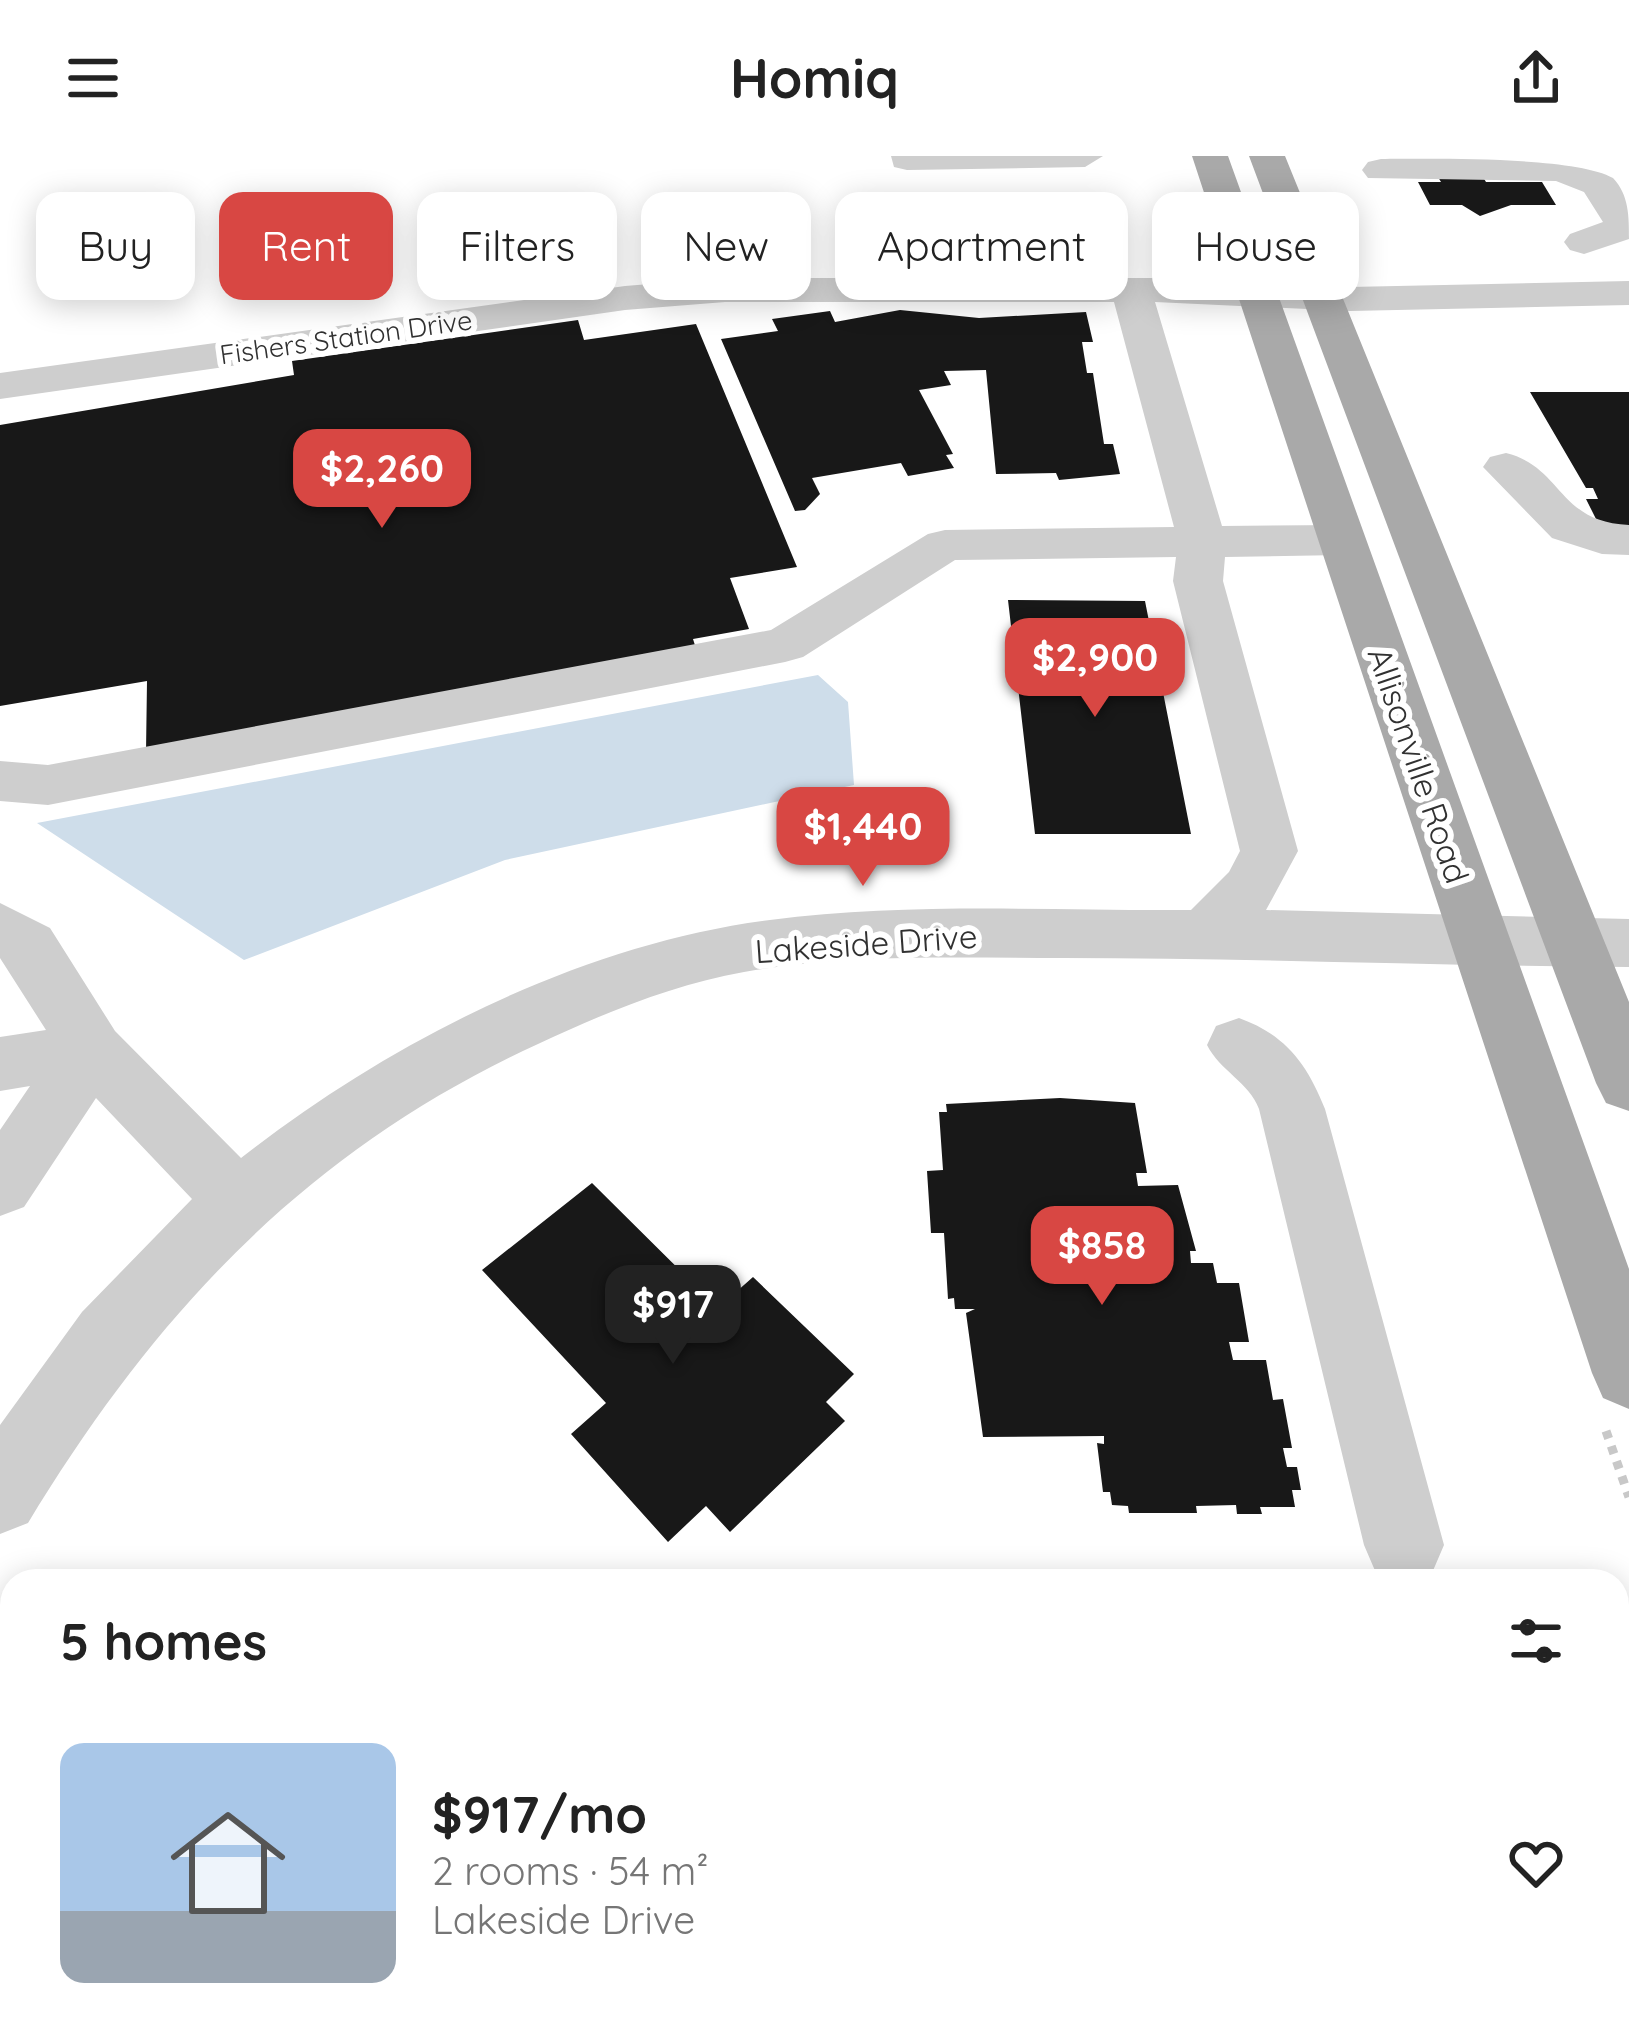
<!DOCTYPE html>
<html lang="en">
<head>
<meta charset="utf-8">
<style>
  body { margin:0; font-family:Quicksand,sans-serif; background:#f6f6f6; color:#222; height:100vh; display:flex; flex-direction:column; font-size:45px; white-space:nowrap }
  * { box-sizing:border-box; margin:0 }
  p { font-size:39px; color:#767676 }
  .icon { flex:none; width:66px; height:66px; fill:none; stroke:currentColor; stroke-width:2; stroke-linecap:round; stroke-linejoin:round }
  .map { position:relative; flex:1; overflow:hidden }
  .side { position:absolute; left:0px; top:1413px; width:1629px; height:468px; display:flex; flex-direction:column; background:#fff; border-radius:36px 36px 0 0; box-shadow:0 6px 30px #0003 }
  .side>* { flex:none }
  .hud { position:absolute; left:36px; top:36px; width:1557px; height:108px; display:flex; gap:24px }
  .price { position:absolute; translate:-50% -102px; padding:0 27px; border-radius:24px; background:#d84743; color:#fff; font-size:39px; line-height:78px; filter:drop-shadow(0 3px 6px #0008) }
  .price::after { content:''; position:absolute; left:50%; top:72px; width:36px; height:27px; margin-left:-18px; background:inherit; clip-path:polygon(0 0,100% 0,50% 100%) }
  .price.on { background:#222; color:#fff }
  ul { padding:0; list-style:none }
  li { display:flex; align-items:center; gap:36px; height:300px; padding:0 60px }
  li span { display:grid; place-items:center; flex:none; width:336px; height:240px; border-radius:24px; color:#555 }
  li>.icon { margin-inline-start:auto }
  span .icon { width:144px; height:144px; fill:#fffc; stroke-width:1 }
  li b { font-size:51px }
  h2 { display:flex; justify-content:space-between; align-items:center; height:144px; padding:0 60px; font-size:51px }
  .pill { padding:0 42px; border-radius:24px; background:#fff; box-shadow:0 6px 30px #0003; font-size:42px; line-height:108px }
  .pill.on { background:#d84743; color:#fff }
  header { display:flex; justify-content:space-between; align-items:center; height:156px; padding:0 60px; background:#fff; font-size:54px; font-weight:700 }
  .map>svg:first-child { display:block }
  .water { fill:#ceddea }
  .building { fill:#181818 }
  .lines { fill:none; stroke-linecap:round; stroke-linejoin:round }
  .path { stroke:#c8c8c8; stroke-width:9; stroke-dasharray:8 8; stroke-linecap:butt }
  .minor { fill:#cecece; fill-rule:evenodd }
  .major { fill:#a9a9a9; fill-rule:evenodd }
  .labels { text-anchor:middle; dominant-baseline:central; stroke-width:12; stroke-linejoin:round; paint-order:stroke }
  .far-street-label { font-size:27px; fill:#313131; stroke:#fff }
  .street-label { font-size:33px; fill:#313131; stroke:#fff }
</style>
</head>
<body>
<header><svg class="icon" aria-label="menu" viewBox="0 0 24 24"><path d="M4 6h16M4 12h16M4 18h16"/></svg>Homiq<svg class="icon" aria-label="share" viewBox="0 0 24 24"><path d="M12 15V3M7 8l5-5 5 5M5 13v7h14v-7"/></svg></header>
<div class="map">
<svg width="1629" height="1881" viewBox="0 0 1629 1881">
  <rect width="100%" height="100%" fill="#fff"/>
  <path class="water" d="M818 519 848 546 854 629 505 704 244 804 37 667Z"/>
  <path class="building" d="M1473 5 1486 26H1542L1556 49H1511L1480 60 1462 49H1430L1418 26H1441L1429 6Z
    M900 154 979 162 1086 156 1093 186H1082L1087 217H1093L1104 288H1113L1120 318 1059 324 1056 317 996 318 986 214 944 215 951 229 919 234 953 298 946 299 954 312 908 320 901 307 812 322 820 338 805 354 795 355 721 183 778 175 772 163 830 155 835 166Z
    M578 164 584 184 696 168 797 411 730 422 749 473 693 483 699 502 146 596 147 525 0 550V269L294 219 292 205Z
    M1530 236H1629V375H1602L1586 343H1598L1593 332H1586Z
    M1008 444 1145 445 1191 678H1035Z
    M1060 942 1135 947 1147 1017H1136L1138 1030 1178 1029 1196 1095H1190L1191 1107H1213L1217 1127H1239L1249 1186H1229L1233 1204H1266L1273 1244 1283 1243 1292 1292H1283L1287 1311H1297L1301 1334H1292L1295 1351H1260L1262 1358H1237L1236 1349 1196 1350 1197 1357H1129L1128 1350 1112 1349 1110 1336H1103L1097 1287 1104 1288V1280L983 1281 966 1157 975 1153H955L954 1142 948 1143 944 1077H931L927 1015 943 1014 939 956H947L946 948Z
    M592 1027 718 1152 753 1121 854 1218 826 1246 845 1265 730 1376 706 1350 668 1386 571 1278 606 1247 482 1114Z
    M576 1869H863L864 1881H575Z
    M1156 1869H1223V1870L1190 1881H1159Z"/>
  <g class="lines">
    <path class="path" d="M1606 1275 1629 1341"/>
    <path class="minor" d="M891 0H1103L1085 11 907 14 894 11Z
      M1381 3C1433 3 1575 0 1613 22 1629 39 1629 60 1629 83L1584 98 1570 94 1564 86 1570 78 1603 66 1584 36 1556 25 1368 22 1362 14 1368 6Z
      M725 122H1228L1350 131 1629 125V149L1350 155 1155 146 1222 370 1342 369 1359 373 1366 384 1359 395 1342 399 1225 401 1223 425 1298 695 1266 754 1629 763V811C1440 810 1252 802 1063 802 958 802 849 797 744 816 672 829 604 857 538 888 309 993 157 1154 28 1367L0 1378V1269L82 1156 192 1043 96 942 24 1051 0 1060V974L30 930 0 935V881L46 874 0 802V747L50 772 115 875 241 1002C389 886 581 788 770 764 909 746 1051 755 1191 754L1229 716 1240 695 1173 425 1176 401 955 404 803 501 785 506 48 649 0 645V605L48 609 771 474 928 378 945 374 1174 371 1114 146H725L625 154 0 243V217L625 130Z
      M1506 297C1563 311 1557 366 1629 369V399L1602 398 1552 382 1483 311 1490 301Z
      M1239 862C1286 879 1307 908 1325 953L1444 1389 1432 1417 1414 1425 1376 1417 1364 1389 1259 953C1249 926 1220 915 1207 889L1216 870Z
      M0 1580H12V1668H0Z"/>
    <path class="major" d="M1192 0H1228L1629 1113V1253L1603 1242 1592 1217Z
      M1249 0H1285L1629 846V955L1606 947 1596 927Z"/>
  </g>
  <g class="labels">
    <g class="far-street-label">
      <text transform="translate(346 181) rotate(-8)">Fishers Station Drive</text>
    </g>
    <g class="street-label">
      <text transform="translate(1419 609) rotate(71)">Allisonville Road</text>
      <text transform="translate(866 787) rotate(-4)">Lakeside Drive</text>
    </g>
  </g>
</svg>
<b class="price" style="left:382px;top:375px">$2,260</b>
<b class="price" style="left:1095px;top:564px">$2,900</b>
<b class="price" style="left:863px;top:733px">$1,440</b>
<b class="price" style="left:1102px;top:1152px">$858</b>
<b class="price on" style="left:673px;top:1211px">$917</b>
<div class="hud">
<a class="pill">Buy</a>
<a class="pill on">Rent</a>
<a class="pill">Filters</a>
<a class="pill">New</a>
<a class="pill">Apartment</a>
<a class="pill">House</a>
</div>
<section class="side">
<h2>5 homes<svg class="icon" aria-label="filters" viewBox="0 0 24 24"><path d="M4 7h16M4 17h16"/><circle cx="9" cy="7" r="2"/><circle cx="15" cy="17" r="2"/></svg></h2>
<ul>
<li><span style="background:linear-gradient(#a9c7e8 70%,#9aa5b1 0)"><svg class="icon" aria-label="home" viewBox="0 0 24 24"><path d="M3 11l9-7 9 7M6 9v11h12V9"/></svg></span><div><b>$917/mo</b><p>2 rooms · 54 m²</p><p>Lakeside Drive</p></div><svg class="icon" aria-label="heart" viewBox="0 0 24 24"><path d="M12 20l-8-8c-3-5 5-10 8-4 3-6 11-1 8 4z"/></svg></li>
</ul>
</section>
</div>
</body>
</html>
